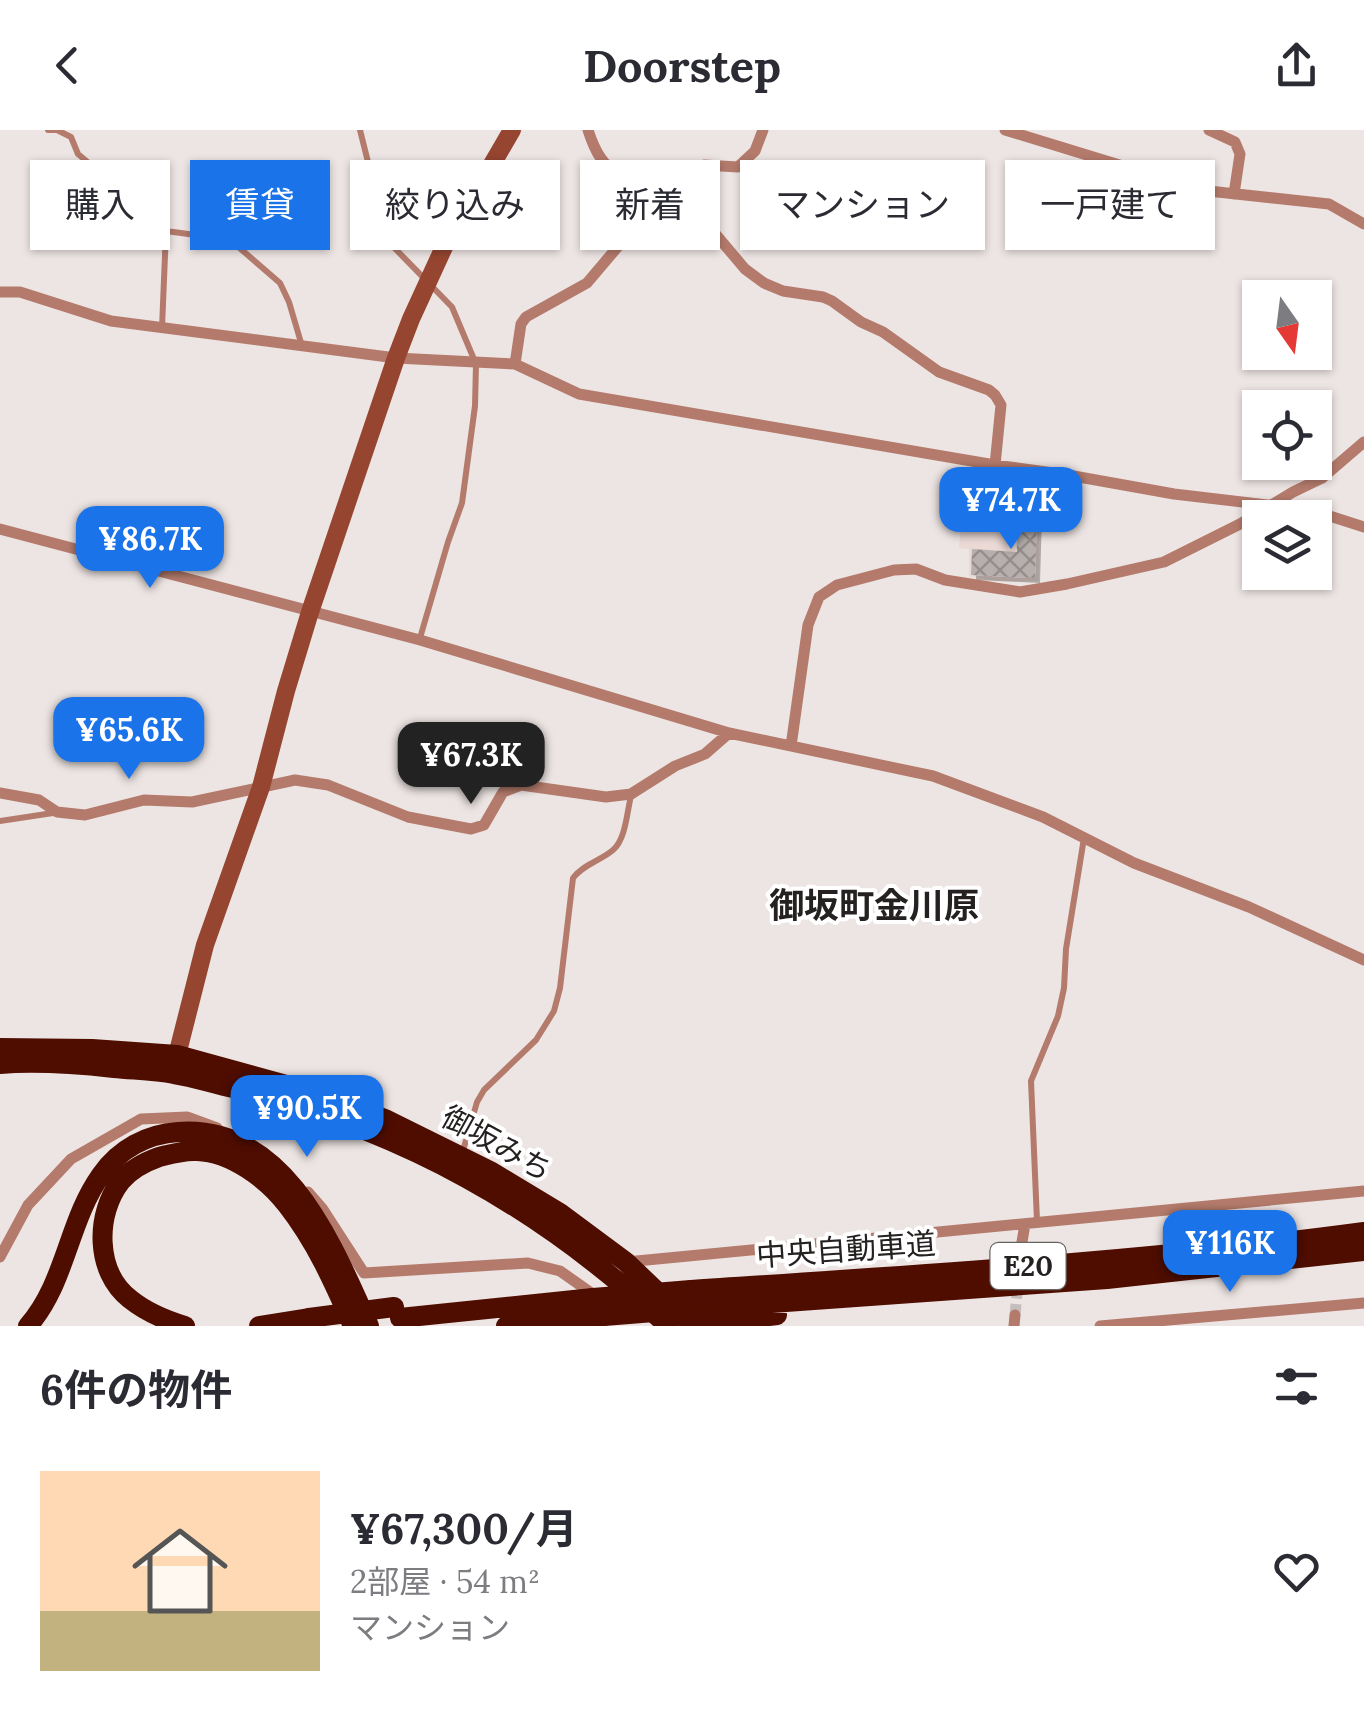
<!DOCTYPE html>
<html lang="ja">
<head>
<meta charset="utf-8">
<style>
  body { margin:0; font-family:Lora,"Noto Sans JP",serif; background:#f7f7f7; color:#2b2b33; height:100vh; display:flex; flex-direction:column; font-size:38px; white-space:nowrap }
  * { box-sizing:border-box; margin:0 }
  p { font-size:32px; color:#7c7c81 }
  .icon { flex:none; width:55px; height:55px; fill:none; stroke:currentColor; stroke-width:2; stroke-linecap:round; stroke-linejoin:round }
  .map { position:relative; height:1196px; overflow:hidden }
  .sheet { display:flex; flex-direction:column; background:#fff; flex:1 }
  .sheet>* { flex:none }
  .hud { position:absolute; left:30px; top:30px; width:1305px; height:90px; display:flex; gap:20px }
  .needle { width:65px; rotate:166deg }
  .tools { position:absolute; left:1242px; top:150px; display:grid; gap:20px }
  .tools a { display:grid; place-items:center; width:90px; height:90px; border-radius:0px; background:#fff; box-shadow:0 2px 8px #0004; font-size:50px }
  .price { position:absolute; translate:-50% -85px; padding:0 22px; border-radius:20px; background:#1a73e8; color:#fff; font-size:32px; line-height:65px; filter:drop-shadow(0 2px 5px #0008) }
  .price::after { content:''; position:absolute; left:50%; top:60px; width:30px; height:22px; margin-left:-15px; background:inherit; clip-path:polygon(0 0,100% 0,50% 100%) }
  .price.current { background:#222; color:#fff }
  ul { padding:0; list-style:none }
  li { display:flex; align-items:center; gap:30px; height:250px; padding:0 40px }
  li+li { border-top:2px solid #e1e1e2 }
  li span { display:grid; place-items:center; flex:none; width:280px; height:200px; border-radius:0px; color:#555 }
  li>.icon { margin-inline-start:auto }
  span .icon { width:120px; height:120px; fill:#fffc; stroke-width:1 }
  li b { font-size:42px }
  h2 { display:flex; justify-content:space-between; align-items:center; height:120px; padding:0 40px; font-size:42px }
  .tag { padding:0 35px; border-radius:0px; background:#fff; box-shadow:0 2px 8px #0004; font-size:35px; line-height:90px }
  .tag.current { background:#1a73e8; color:#fff }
  header { display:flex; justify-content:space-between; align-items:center; height:130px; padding:0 40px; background:#fff; font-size:45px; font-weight:700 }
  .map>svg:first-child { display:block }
  .built { fill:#ead9d5 }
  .building { fill:url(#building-cross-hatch); filter:url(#shadow) }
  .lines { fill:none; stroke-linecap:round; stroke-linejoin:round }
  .street-tunnel { stroke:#c5bebc; stroke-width:11; stroke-dasharray:11 5.5; stroke-linecap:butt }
  .lane { stroke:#b47b6c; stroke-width:6 }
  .street { stroke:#b47b6c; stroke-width:11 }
  .secondary { stroke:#954530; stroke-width:18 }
  .highway { stroke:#4f0d00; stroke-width:20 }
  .highway-bridge { stroke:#4f0d00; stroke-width:20 }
  .labels { text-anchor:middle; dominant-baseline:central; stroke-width:8; stroke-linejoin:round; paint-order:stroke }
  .shield { fill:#fff; stroke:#666463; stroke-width:2.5 }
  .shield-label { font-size:28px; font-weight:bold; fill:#242120 }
  .street-label { font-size:30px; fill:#242120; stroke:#fff }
  .quarter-label { font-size:35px; font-weight:bold; fill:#242120; stroke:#fff }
</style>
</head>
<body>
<header><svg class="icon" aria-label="back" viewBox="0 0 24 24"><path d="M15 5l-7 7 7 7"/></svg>Doorstep<svg class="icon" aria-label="share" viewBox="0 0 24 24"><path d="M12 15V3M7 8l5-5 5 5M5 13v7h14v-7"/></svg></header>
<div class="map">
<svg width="1364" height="1196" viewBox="0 0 1364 1196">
  <defs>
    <pattern id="building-cross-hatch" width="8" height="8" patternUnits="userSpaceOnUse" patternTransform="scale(2.5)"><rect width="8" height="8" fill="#b7afad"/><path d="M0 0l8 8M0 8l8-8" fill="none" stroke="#958e8c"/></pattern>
    <filter id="shadow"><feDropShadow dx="5" dy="5" stdDeviation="0" flood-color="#0004"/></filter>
  </defs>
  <rect width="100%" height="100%" fill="#ede5e3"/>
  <path class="built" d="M966 339 1047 346 1039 398 1038 451H997L969 447V419L959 418Z"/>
  <path class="building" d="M1016 379H1037L1035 448 971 445 972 419 1017 422Z"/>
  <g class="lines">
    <path class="street-tunnel" d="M1015 1185 1022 1112"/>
    <path class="lane" d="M48 0H57L71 7 78 24 130 68 147 76 164 79 166 101 162 198
      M360 0 371 44 369 86 376 99 452 177 476 234 475 276 462 373 448 412 420 508
      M166 101 218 108 235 114 280 153 289 172 302 216
      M0 691 53 683
      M462 1024 477 972 484 960 536 910 554 881 560 858 573 748C584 734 600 731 613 720 626 709 627 681 631 666
      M1037 1091 1031 951 1058 886 1064 858 1066 819 1084 708"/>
    <path class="street" d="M588 0C604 50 623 47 668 48L745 139 764 153 783 161 823 167 832 171 861 192 883 202 939 242 989 260 995 265 1001 275 995 335
      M1005 0 1126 37 1190 59 1329 74 1364 94
      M1209 0 1235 12 1240 24 1234 64
      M0 162H20L111 191 396 228 515 234 579 264 995 335 1068 345 1174 364 1311 380 1364 397
      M515 234 521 194 526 187 587 153 626 107 655 94 704 35 738 37 755 21 763 0
      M0 399 420 510 729 603 933 646 1043 687 1134 733 1249 777 1364 830
      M791 616 808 495 819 467 837 455 894 440 916 439 945 450 1020 462 1067 454 1164 432 1240 394 1293 362 1322 348 1364 312
      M0 663 39 670 57 682 85 685 144 670 192 672 295 650 328 655 408 687 471 699 484 695 503 662 521 655 606 667 631 664 675 636 705 624 729 603
      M308 1062 322 1078 364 1143 528 1133 560 1141 597 1167
      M1022 1112 1025 1094
      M0 1127 28 1075 71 1029 141 989 187 987 217 998
      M626 1132 1364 1061
      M1014 1196 1015 1185
      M1100 1196 1364 1173"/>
    <path class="secondary" d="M174 937 205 815 261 657 286 561 310 482 396 228 411 189 444 117 512 0"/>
    <path class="highway" d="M0 918 92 919 177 925 326 966 385 989 492 1042 560 1083 626 1132 693 1196
      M0 934C37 931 77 934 114 938 134 940 155 940 174 944 194 947 214 954 233 958 403 1000 541 1077 668 1196
      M691 1160C916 1145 1141 1132 1364 1102
      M704 1178 1107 1149 1364 1121
      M400 1188 593 1168
      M28 1196C66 1153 68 1091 101 1045 119 1019 147 1004 178 1002 286 994 333 1116 369 1196
      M185 1196C165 1190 146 1182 130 1169 95 1142 95 1084 121 1051 131 1039 145 1032 159 1027 171 1024 184 1020 197 1021 231 1022 267 1049 287 1075 316 1112 334 1153 353 1196
      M259 1196 309 1188
      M506 1196 604 1186
      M694 1196 777 1185"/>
    <path class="highway-bridge" d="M593 1168 691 1160
      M604 1186 704 1178
      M309 1188 394 1177"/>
  </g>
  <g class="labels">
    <rect class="shield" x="990.5" y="1113" width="75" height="46" rx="8"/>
    <g class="shield-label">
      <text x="1028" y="1136">E20</text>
    </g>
    <g class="street-label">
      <text transform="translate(497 1013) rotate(29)">御坂みち</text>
      <text transform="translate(846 1119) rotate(-4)">中央自動車道</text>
    </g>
    <g class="quarter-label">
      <text x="874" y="775">御坂町金川原</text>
    </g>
  </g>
</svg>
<div class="tools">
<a><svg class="needle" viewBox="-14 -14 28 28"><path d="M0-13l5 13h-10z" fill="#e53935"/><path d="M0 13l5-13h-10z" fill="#7c7c81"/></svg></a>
<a><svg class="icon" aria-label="locate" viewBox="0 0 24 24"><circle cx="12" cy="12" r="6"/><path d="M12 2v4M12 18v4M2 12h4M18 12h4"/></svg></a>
<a><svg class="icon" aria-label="layers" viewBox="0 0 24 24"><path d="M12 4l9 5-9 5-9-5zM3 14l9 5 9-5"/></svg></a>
</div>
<b class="price" style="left:1011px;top:422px">¥74.7K</b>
<b class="price" style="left:150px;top:461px">¥86.7K</b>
<b class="price" style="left:129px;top:652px">¥65.6K</b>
<b class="price current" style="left:471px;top:677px">¥67.3K</b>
<b class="price" style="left:307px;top:1030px">¥90.5K</b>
<b class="price" style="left:1230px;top:1165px">¥116K</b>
<div class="hud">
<a class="tag">購入</a>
<a class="tag current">賃貸</a>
<a class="tag">絞り込み</a>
<a class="tag">新着</a>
<a class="tag">マンション</a>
<a class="tag">一戸建て</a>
</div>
</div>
<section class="sheet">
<h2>6件の物件<svg class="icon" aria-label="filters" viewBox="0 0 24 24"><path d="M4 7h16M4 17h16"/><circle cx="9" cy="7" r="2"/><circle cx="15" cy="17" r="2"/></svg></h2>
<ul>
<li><span style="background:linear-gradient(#ffd9b3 70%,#c2b280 0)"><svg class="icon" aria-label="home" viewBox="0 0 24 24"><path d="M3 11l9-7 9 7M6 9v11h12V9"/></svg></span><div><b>¥67,300/月</b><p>2部屋 · 54 m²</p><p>マンション</p></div><svg class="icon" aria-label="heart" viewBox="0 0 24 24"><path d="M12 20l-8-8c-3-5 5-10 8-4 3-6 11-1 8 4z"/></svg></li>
</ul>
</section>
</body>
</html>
